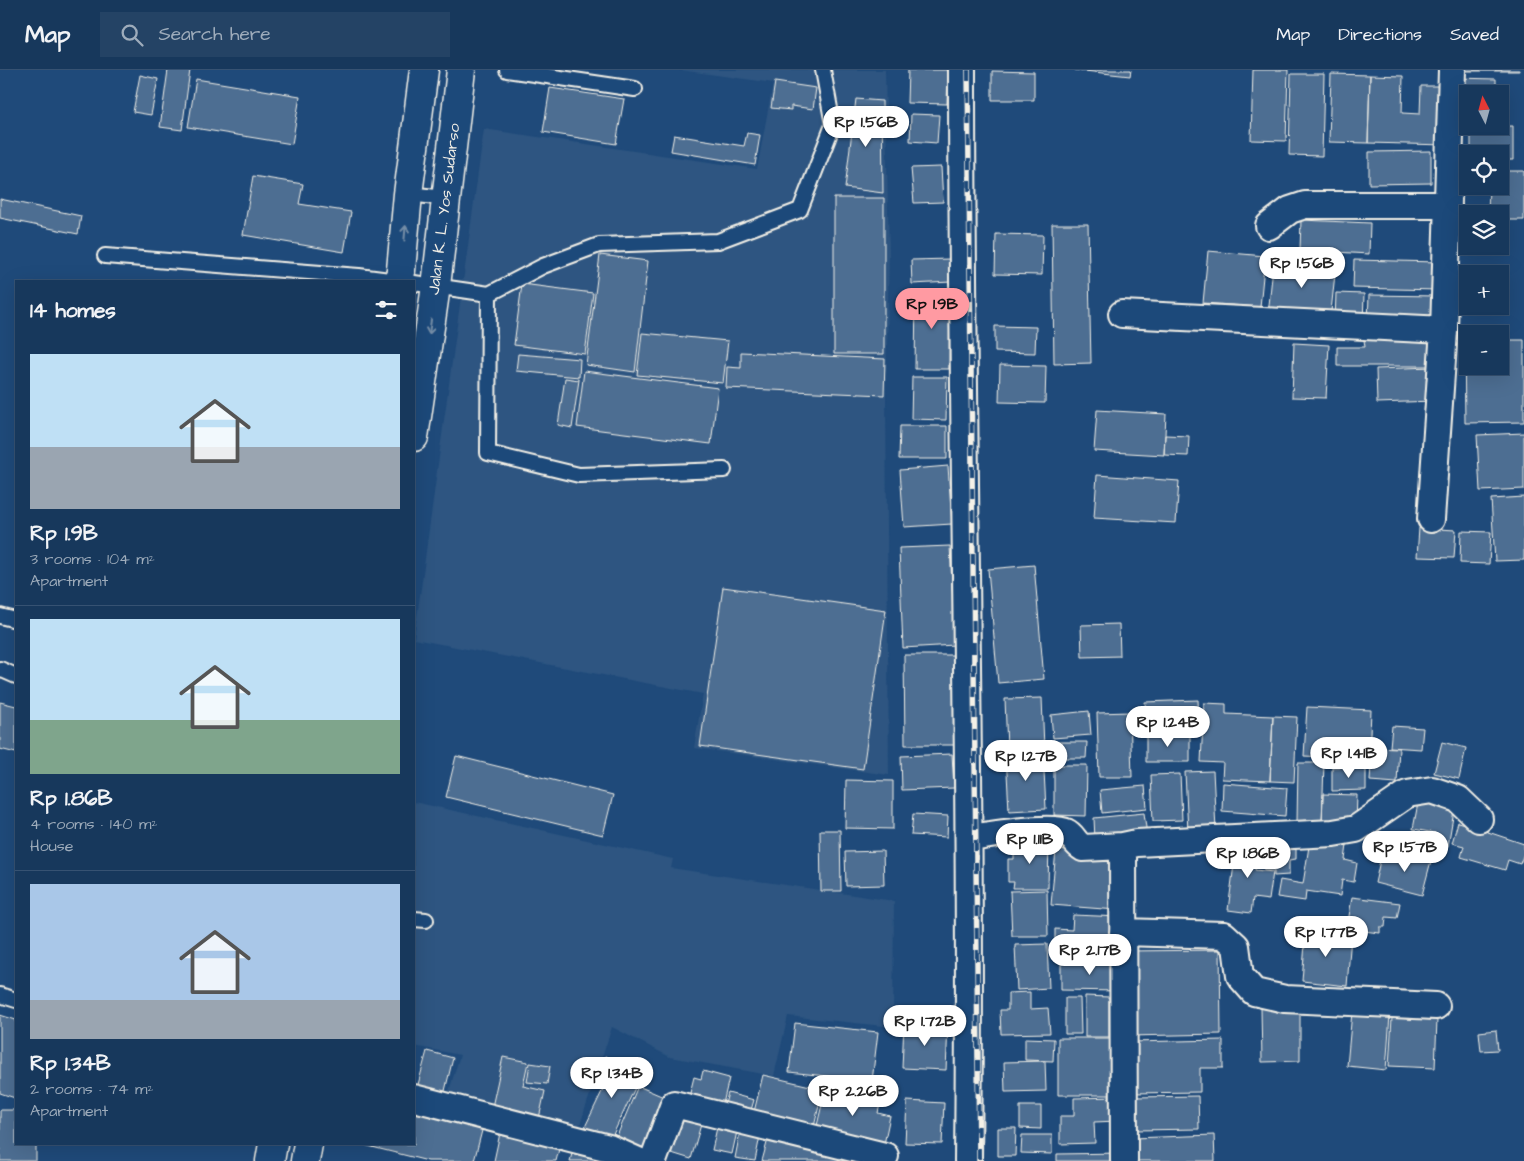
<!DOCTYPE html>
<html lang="en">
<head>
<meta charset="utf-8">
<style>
  body { margin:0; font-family:"Architects Daughter",sans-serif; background:#244365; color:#f1f3f6; height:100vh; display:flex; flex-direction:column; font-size:19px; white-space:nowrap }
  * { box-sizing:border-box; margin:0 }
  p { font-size:16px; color:#9eacbb }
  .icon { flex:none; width:28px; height:28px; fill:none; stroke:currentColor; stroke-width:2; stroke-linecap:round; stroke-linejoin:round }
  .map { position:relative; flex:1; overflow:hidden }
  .sheet { position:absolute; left:15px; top:210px; width:400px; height:865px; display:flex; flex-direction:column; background:#17385c; border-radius:0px; box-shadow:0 5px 20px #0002,0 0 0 1px #365272 }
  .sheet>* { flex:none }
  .needle { width:32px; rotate:354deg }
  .fabs { position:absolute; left:1459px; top:15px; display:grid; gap:10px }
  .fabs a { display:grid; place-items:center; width:50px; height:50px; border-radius:0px; background:#17385c; box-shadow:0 5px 20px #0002,0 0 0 1px #365272; font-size:25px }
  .price { position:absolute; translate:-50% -42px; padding:0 11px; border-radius:18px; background:#fff; color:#222; font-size:16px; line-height:32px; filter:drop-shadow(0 1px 2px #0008) }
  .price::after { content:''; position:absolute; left:50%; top:30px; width:15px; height:11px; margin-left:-8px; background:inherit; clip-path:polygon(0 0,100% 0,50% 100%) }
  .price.current { background:#ff9aa2; color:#111 }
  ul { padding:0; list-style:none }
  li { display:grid; align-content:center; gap:10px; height:265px; padding:0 15px }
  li+li { border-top:1px solid #365272 }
  li span { display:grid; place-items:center; height:155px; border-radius:0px; color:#555 }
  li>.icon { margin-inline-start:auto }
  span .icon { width:90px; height:90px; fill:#fffc; stroke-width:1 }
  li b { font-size:21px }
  h2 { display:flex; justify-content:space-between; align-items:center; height:60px; padding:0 15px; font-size:21px }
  header { display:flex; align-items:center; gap:30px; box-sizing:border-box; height:70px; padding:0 25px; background:#17385c; border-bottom:1px solid #365272 }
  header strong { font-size:24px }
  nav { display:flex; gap:28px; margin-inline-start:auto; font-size:18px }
  .search { width:350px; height:45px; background:#244365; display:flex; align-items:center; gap:12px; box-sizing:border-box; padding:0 18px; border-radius:0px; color:#9eacbb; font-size:19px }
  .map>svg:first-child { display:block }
  .built { fill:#2d5581 }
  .building { fill:#4d6e92; stroke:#f4f1e8 }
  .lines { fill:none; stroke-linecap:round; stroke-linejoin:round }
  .lane-casing { stroke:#f4f1e8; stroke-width:18 }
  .street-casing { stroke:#f4f1e8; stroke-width:30 }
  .highway-casing { stroke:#f4f1e8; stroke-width:31 }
  .lane { stroke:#1f4a7a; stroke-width:14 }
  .street { stroke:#1f4a7a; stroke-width:26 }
  .highway { stroke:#1f4a7a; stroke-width:28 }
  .rail-casing { stroke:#f4f1e8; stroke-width:5.5 }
  .rail { stroke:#1f4a7a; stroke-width:4; stroke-dasharray:11; stroke-linecap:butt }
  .oneway { stroke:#748da6 }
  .labels { text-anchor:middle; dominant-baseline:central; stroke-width:4; stroke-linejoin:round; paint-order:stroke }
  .street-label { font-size:16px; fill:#f4f1e8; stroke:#1f4a7a }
</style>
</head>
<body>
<header>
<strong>Map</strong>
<div class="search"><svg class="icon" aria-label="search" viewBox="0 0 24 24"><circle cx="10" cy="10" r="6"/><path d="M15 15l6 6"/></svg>Search here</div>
<nav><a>Map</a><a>Directions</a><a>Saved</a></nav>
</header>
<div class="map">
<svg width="1524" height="1091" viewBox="0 0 1524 1091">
  <rect width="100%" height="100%" fill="#1f4a7a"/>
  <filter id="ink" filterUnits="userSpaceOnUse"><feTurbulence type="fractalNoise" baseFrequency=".02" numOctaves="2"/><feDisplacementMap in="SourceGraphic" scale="10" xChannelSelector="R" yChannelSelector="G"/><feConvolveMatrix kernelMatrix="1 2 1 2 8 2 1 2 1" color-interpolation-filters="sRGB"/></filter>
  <g filter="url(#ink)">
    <path class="built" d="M680 0H885L889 185 886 328 889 705 694 678 703 624 414 569 484 59 757 99 773 13Z
      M414 732 673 789 671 798 894 831 893 957 788 946 774 1006 670 987 612 957 576 1067 446 1031 460 985 414 976Z"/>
    <path class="building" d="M168 0H190L182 60 160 57Z
      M908 0H948L947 34 907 33Z
      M1075 0H1131L1130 6Z
      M1253 0H1288L1286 71 1251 70Z
      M1461 0H1519V1H1461Z
      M992 1 1034 2V30H992Z
      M1291 4H1324L1322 86 1289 85Z
      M1331 4 1370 5 1368 73 1329 72Z
      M140 5 158 9 151 45 133 42Z
      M1370 5 1403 6 1402 43 1420 44 1421 16H1448L1446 75 1368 73Z
      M1457 8 1496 9V24H1468V43L1455 42Z
      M196 9 300 26 292 74 188 57Z
      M775 12 816 18 813 39 791 36V40L771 38Z
      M550 18 624 29 616 74 543 62Z
      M856 29 882 31 883 123 845 118Z
      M911 44 939 45 937 73 910 71Z
      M1513 56V90H1500V84H1471V57Z
      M747 63 760 65 755 95 671 81 674 65 744 76Z
      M1431 81V113L1369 114V82Z
      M941 97 943 132 914 133 911 98Z
      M1500 101H1524V150H1500V144H1488L1489 116H1500Z
      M253 106 303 114 299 134 351 142 344 182 243 165Z
      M834 128H884V284H834Z
      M0 129 81 146 78 164 0 148Z
      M1301 150 1370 153 1369 184 1300 180Z
      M1052 154H1088L1091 293 1054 294Z
      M996 164 1043 165 1042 205 995 204Z
      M1208 181 1265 186 1260 237 1203 233Z
      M600 185 648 191 635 302 586 295Z
      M1274 187 1336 194 1330 251 1268 245Z
      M950 189 951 212 912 214 911 190Z
      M1354 190 1438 192V220L1353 218Z
      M522 214 593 223 585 284 514 275Z
      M916 222H950L949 299H915Z
      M1336 223 1364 224 1363 254 1335 253Z
      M1369 225 1436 226 1435 254 1368 253Z
      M995 256 1036 257 1035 283 995 282Z
      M642 263 728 271 723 313 637 305Z
      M1364 270H1430V296H1337V277H1365Z
      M1500 270H1524V352L1465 353 1464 271H1468V296H1500Z
      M1294 273 1329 275 1326 328 1292 327Z
      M741 282 885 289 884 325 726 318 727 297 741 298Z
      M518 284 580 289 579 307 516 301Z
      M1000 295 1046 296 1045 333 999 332Z
      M1433 297 1434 331 1377 333 1376 299Z
      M584 301 718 318 711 374 577 357Z
      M912 307H947L946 350 911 349Z
      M565 308 579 310 572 358 558 355Z
      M1097 340 1166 344 1164 385 1094 381Z
      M900 356H947V389H899Z
      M1524 363V419L1480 421 1477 365Z
      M1165 365 1189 366 1188 386 1164 385Z
      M948 396 952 454 904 457 900 400Z
      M1097 405 1179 411 1176 453 1094 448Z
      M1524 427V490L1495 491 1491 429Z
      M1419 458 1456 460 1454 488 1417 487Z
      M1461 461 1491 462 1489 494 1460 493Z
      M950 476 955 575 903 578 899 478Z
      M1034 495 1044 609 998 613 988 499Z
      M723 517 886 540 863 699 700 676Z
      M1119 554 1120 586 1082 587 1081 555Z
      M904 585H954L955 675H905Z
      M1042 628 1044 678 1007 679 1005 629Z
      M1198 630 1199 656 1147 658 1145 632Z
      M0 632 16 636V683L0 679Z
      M1204 633 1226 634V644L1273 646 1270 711 1222 709 1223 693 1201 692Z
      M1307 637 1371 640 1369 689 1304 686Z
      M1089 641 1091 665 1053 668 1051 645Z
      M1130 642 1132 707H1099L1097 643Z
      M1273 646 1297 647 1294 712 1270 711Z
      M1392 656 1423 658 1421 679 1390 677Z
      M1146 664H1190V692H1146Z
      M1052 672H1087L1086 688H1052Z
      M1442 672 1466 678 1459 709 1434 703Z
      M1372 677 1399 678 1397 713 1370 711Z
      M1043 682 1046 739 1009 741 1006 684Z
      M952 684 954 718 902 720 901 686Z
      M456 686 613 725 603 765 446 727Z
      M1298 693H1324L1322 754 1297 753Z
      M1054 695H1087L1086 746 1054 745Z
      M1366 696V720L1332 721V697Z
      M1213 701 1216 760 1188 762 1185 702Z
      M1180 704 1182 750 1153 751 1151 705Z
      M846 710 893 711V759L845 758Z
      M1223 713 1287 718 1285 746 1222 741Z
      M1145 716 1147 738 1102 743 1100 720Z
      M1323 724 1357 725 1356 755 1322 754Z
      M1419 728 1455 735 1448 776 1433 774 1435 763 1413 759Z
      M1144 743 1147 765 1095 770 1094 748Z
      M913 744 948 746 947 767 911 765Z
      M1458 752 1524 774V783L1520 794 1508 790 1505 800 1461 787 1464 776 1452 773Z
      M820 760H840L841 821H821Z
      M1014 770 1049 771 1048 818H1013L1014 812H1008V789H1014Z
      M1310 770 1347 775 1345 790 1357 793 1354 812 1342 810 1340 826 1306 821 1305 831 1277 827 1280 810 1303 814Z
      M1237 772 1259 774 1255 800 1273 802 1269 830 1253 828 1251 843 1228 840Z
      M1264 772H1296V789L1289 790V805L1274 806V800H1264Z
      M1056 780 1121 785 1117 840 1051 835Z
      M883 781 884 815 846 816 845 782Z
      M1411 782 1432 787 1422 825 1375 813 1381 786 1408 792Z
      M1047 820 1048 866H1012L1010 821Z
      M1352 827 1400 833 1397 848 1386 847 1385 857H1380V863L1347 859Z
      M1073 845 1121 847 1119 885 1055 882V859L1072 860Z
      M1306 861 1351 866 1347 916 1302 911Z
      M1047 874 1049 918 1017 920 1015 875Z
      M1220 880 1221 964 1129 966 1128 881Z
      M1061 892 1119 893 1118 921 1061 920Z
      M1030 922V939L1048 938 1050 963 1001 964 1000 940H1008V923Z
      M1085 926 1109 927V967H1085Z
      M1065 928H1080L1081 964H1065Z
      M1261 938H1300V991L1262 992Z
      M1352 942 1390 945 1386 1000 1347 996Z
      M0 945 16 950V1024L15 1028 0 1023Z
      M1392 948 1437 950 1435 998 1389 996Z
      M795 953 878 962 872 1011 789 1002Z
      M904 953 948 955 946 1000 902 998Z
      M1496 960 1498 980 1481 981 1479 962Z
      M1025 968 1054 969 1053 991 1025 990Z
      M1058 968H1116V1025H1058Z
      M1223 970V998H1200V1022L1132 1023 1130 972Z
      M427 981 453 988 443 1029 416 1022Z
      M605 986 642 1003 609 1073 583 1061 608 1009 597 1003Z
      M503 987 528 992 523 1016 545 1021 538 1053 492 1037Z
      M1045 991 1046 1021 1005 1022 1004 992Z
      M530 993 550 996 547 1014 527 1012Z
      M703 1001 729 1008 722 1038 688 1031 694 1007 701 1009Z
      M763 1005 823 1019 812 1065 752 1050Z
      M827 1013 882 1025 878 1043 890 1046 883 1079 815 1064Z
      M638 1016 673 1031 649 1087 614 1073Z
      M728 1023 754 1030 749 1047 723 1041Z
      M1198 1026 1199 1059 1136 1060V1027Z
      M1118 1027V1051L1094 1052 1095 1073 1060 1074V1046H1074V1028Z
      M907 1031 944 1033 942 1074 905 1073Z
      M414 1035 484 1053 474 1091H428L364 1075 365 1074H414Z
      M1020 1036H1041V1059L1020 1058Z
      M678 1037 704 1044 691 1089 665 1081Z
      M0 1040H16V1074H36V1091H0Z
      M718 1053 738 1057 732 1084 712 1080Z
      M741 1057 761 1061 755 1091 735 1088Z
      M771 1058 873 1091H762Z
      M998 1058H1016L1015 1086H998Z
      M500 1063 560 1075 556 1091H494Z
      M1022 1065H1052V1084L1021 1083Z
      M1214 1065 1215 1091H1134L1133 1068Z
      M574 1076 627 1091H570Z
      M1122 1083V1091H1057V1084Z"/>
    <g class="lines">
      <defs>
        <path id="lane" d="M507 0 635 19
          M408 124 445 128
          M105 186 359 206 397 211
          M414 213 489 224
          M724 400 579 405 488 383 489 224 543 196 599 175 718 171 800 140 833 55 823 0
          M0 546 16 550
          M0 599 16 606
          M414 849 426 850
          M0 925 16 930"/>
        <path id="street" d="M962 0C962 364 972 727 968 1091
          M1269 156 1290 140 1305 135H1448
          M1122 244 1444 260
          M1431 449 1444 260 1452 0
          M969 769C985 765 1053 755 1066 762 1073 765 1075 774 1083 778L1123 776 1137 773 1333 763 1356 759 1407 724 1432 720 1458 729 1479 749
          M1123 776 1124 1091
          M1123 862 1224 865 1236 876 1240 906 1254 922 1285 929 1436 936
          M414 1028 609 1078 638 1091
          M653 1091 674 1034 885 1086"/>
        <path id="highway" d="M400 211 408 124 424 0
          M414 367 436 216 461 0
          M270 1091 273 1074
          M305 1091 308 1074"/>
      </defs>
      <use href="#lane" class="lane-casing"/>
      <use href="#street" class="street-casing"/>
      <use href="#highway" class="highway-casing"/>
      <use href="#lane" class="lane"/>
      <use href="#street" class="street"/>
      <use href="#highway" class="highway"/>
      <defs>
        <path id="rail" d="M968 0 979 1091"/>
      </defs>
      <use href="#rail" class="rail-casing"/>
      <use href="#rail" class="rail"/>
    </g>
    <defs><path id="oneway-shaft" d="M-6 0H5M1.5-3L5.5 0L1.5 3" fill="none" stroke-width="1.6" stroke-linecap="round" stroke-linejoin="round" transform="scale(1.25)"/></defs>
    <g class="oneway">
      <use href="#oneway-shaft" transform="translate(405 163) rotate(-85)"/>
      <use href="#oneway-shaft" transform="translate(430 257) rotate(98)"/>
    </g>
  </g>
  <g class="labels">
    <g class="street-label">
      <text transform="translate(444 139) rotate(-83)">Jalan K. L. Yos Sudarso</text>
    </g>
  </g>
</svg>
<div class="fabs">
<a><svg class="needle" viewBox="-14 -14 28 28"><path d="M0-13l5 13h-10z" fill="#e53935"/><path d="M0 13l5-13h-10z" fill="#9eacbb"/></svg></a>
<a><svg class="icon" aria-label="locate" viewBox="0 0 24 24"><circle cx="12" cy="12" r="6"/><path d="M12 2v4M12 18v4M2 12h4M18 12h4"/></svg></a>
<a><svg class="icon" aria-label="layers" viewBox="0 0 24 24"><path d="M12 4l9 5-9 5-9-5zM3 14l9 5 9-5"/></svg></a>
<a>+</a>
<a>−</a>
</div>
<b class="price" style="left:866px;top:78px">Rp 1.56B</b>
<b class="price" style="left:1302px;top:219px">Rp 1.56B</b>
<b class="price current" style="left:932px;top:260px">Rp 1.9B</b>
<b class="price" style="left:1168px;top:678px">Rp 1.24B</b>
<b class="price" style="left:1349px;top:709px">Rp 1.41B</b>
<b class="price" style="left:1026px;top:712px">Rp 1.27B</b>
<b class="price" style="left:1030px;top:795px">Rp 1.11B</b>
<b class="price" style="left:1405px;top:803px">Rp 1.57B</b>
<b class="price" style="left:1248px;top:809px">Rp 1.86B</b>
<b class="price" style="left:1326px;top:888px">Rp 1.77B</b>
<b class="price" style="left:1090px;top:906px">Rp 2.17B</b>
<b class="price" style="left:925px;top:977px">Rp 1.72B</b>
<b class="price" style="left:612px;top:1029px">Rp 1.34B</b>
<b class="price" style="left:853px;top:1047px">Rp 2.26B</b>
<section class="sheet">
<h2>14 homes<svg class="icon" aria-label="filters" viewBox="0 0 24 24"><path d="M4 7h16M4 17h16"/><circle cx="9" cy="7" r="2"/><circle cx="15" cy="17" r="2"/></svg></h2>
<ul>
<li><span style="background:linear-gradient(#bfe0f5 60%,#9aa5b1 0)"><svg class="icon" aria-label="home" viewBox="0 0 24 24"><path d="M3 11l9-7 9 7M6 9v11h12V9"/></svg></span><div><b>Rp 1.9B</b><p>3 rooms · 104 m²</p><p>Apartment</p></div></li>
<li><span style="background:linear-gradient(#bfe0f5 65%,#7fa58c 0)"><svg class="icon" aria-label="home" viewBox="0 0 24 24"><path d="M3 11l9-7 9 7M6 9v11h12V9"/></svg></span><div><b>Rp 1.86B</b><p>4 rooms · 140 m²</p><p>House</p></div></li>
<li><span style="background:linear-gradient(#a9c7e8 75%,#9aa5b1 0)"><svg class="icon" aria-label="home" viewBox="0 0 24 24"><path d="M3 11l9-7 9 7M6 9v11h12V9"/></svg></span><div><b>Rp 1.34B</b><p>2 rooms · 74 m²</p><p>Apartment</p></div></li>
</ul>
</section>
</div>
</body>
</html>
